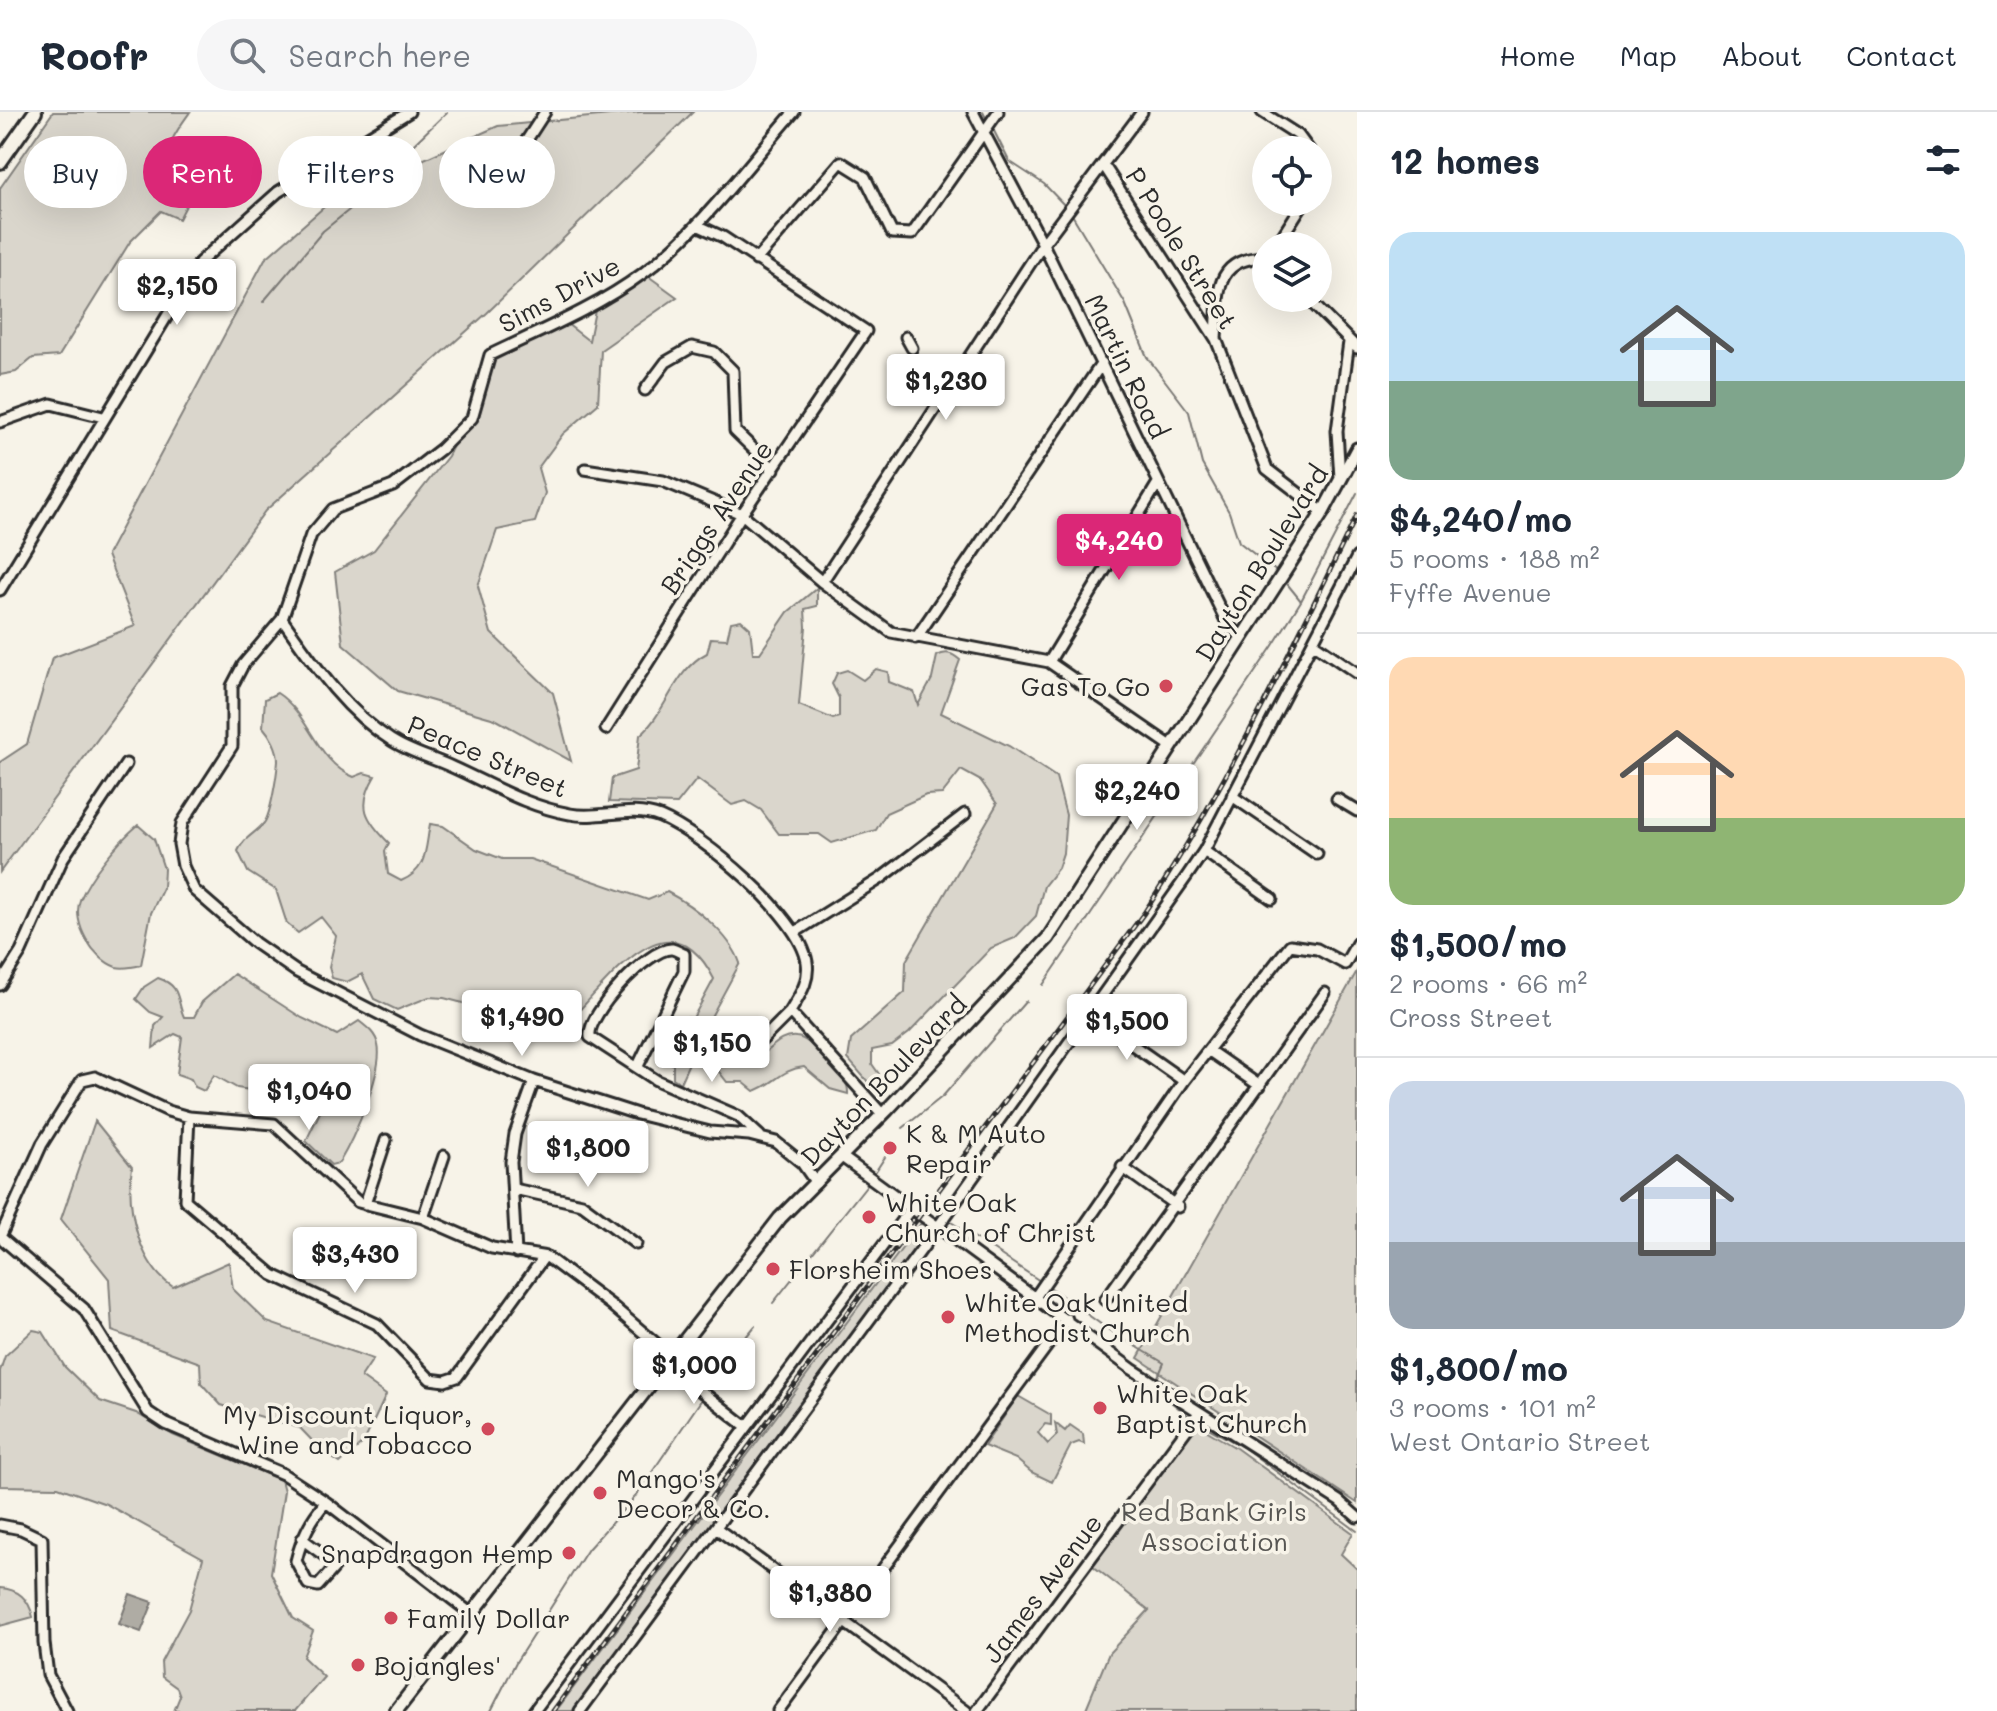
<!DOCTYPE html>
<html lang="en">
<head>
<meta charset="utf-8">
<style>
  body { margin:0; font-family:Mali,sans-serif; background:#f6f6f7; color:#1f2937; height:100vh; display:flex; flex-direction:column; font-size:30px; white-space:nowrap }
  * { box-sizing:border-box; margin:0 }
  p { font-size:26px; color:#747a83 }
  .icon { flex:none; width:44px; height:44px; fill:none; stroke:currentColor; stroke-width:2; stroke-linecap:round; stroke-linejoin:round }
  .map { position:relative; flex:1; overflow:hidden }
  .panel { display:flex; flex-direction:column; background:#fff; width:640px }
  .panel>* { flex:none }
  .top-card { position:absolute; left:24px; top:24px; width:760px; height:72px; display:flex; gap:16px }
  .fabs { position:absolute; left:1252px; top:24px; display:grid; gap:16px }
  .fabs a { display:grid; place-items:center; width:80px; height:80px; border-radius:50%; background:#fff; box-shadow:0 8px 32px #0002; font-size:40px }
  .price { position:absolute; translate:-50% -68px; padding:0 18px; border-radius:8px; background:#fff; color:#222; font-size:26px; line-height:52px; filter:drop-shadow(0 2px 4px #0008) }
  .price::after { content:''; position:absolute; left:50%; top:48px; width:24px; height:18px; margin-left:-12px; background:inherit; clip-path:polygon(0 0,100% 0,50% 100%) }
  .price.current { background:#db2777; color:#fff }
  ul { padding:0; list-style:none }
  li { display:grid; align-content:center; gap:16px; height:424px; padding:0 32px }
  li+li { border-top:2px solid #e0e1e3 }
  li span { display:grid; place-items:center; height:248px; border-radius:24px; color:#555 }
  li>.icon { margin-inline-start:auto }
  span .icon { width:144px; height:144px; fill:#fffc; stroke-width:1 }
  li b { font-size:34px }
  h2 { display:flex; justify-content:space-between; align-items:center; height:96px; padding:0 32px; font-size:34px }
  .pill { padding:0 28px; border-radius:36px; background:#fff; box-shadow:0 8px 32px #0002; font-size:28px; line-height:72px }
  .pill.current { background:#db2777; color:#fff }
  header { display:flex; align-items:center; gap:48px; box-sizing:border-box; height:112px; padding:0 40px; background:#fff; border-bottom:2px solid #e0e1e3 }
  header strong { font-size:38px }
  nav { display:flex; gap:44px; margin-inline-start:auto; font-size:28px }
  .search { width:560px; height:72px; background:#f6f6f7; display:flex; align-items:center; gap:20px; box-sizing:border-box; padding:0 28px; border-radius:44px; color:#747a83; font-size:30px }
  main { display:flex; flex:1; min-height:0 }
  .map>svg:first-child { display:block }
  .green { fill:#dad6cc; stroke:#82807c; stroke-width:2 }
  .water { fill:#afaca4; stroke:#7a7874; stroke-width:2 }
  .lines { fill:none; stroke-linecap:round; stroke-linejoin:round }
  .stream { stroke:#7a7874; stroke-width:2 }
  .minor-casing { stroke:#2b2b2b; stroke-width:15 }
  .major-casing { stroke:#2b2b2b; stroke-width:17 }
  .highway-casing { stroke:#2b2b2b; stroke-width:18 }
  .minor { stroke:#f7f3e8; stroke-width:9 }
  .major { stroke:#f7f3e8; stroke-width:11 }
  .highway { stroke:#f7f3e8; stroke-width:12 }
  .rail-casing { stroke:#2b2b2b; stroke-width:5 }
  .rail { stroke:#f7f3e8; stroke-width:2; stroke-dasharray:6; stroke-linecap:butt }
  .poi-dot { fill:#d1495b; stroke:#f7f3e8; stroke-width:3 }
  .labels { text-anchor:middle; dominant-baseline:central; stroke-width:7; stroke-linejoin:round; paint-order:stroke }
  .street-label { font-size:26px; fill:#2b2b2b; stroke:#f7f3e8 }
  .poi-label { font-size:26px; fill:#2b2b2b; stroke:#f7f3e8; text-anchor:start }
  .park-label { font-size:26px; fill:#575653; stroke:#f7f3e8 }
</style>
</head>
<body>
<header>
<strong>Roofr</strong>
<div class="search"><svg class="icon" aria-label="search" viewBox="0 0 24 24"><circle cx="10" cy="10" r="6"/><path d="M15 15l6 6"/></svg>Search here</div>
<nav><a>Home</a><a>Map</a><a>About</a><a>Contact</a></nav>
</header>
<main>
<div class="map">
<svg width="1357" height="1599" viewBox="0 0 1357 1599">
  <rect width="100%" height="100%" fill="#f7f3e8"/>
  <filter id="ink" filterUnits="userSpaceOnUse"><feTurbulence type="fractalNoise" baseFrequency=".0125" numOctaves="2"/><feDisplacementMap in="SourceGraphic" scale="16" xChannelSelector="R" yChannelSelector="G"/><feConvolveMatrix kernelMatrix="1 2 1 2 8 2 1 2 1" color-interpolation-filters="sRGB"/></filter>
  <g filter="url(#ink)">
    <path class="green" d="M53 0H190C177 18 162 38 167 61L184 72 190 86 179 107 161 99 130 130 59 244 33 246 16 260 0 263V76Z
      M640 0H693L487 201 265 399 0 760V650L27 632 52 546 135 514 107 443 265 147 332 88 498 14Z
      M644 161 677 185 601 238 598 292 563 322 538 356 545 381 535 410 497 418 478 474 491 521 553 581 571 649 495 607 398 579 343 532 335 460 374 438 448 344 495 248 567 212 589 229 596 193Z
      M817 476V494L805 497 806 515 799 593 833 607 839 605V586L832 572 837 561 847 558 863 568 876 557 888 560 889 570 914 580 918 593 932 567 937 544C946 539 952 541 960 548L941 601 1009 634 1056 665 1066 703 1063 741 1058 756 1044 774 1036 804 1015 826 991 836 909 921 892 934 872 938V952L879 962 868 970 848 947 851 928 905 880 906 849 997 692 981 669 961 658 942 682 926 683 886 701 876 718 832 731 819 722H779L761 698 746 689 732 693 697 667 677 692 609 690 612 666 636 658 640 623C667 600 674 558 707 541L711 526 727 527 731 510 741 508 750 516 753 541H760L788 500Z
      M277 581C310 602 316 650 354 665L364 661 375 664C357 694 365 707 389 731L385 739 388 762 401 769C428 758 425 737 430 712L443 714 476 737 502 747H530L648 788 667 780C694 794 730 822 740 851L705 916C709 936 732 951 753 946 770 942 776 923 796 925 810 926 819 943 829 952 837 961 849 968 848 982L830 977 804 955C781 957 774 973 754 979L743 970H727L705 942H693L680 971 673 966V953L660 941 662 918 678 905 693 906 714 867C666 773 605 877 561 917L444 886 429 885 397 898 374 887 362 862 347 870 332 866 329 855 336 824 321 805 298 821 287 812 276 778 248 760 238 739C244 725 255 722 264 711 271 702 277 662 278 649 278 637 271 624 263 615L265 587Z
      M138 713 154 727 164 757 163 776 151 801 141 853C133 855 124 857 116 855 94 848 71 811 80 788 91 762 117 731 138 713Z
      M1357 859V1391L1138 1246Z
      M234 862 302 906 337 923 359 909C368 916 376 922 378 933 384 959 353 1028 339 1051L331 1053 306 1029 322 996 323 984C307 967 285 960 263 962L250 978 237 976 214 963 204 979 195 975 191 967 177 962 182 925 175 922 153 936 155 914 163 905 150 900 136 887 144 875 158 866C182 874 176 888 184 905H194L202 890Z
      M95 1009 132 1055C126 1094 138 1152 173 1175L229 1150 233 1177 267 1210 373 1247 361 1265 386 1283 364 1330 340 1351 322 1339 300 1316 221 1293 201 1271 200 1251 112 1219 109 1167 61 1107Z
      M921 1111 930 1117 574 1599H556Z
      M33 1218 43 1220 65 1255 100 1289 136 1301 173 1323 281 1368 284 1379 271 1461 293 1506 313 1519 303 1545 324 1565 295 1599H174L180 1584 177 1576 162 1565 161 1550 189 1498 203 1446 106 1392 58 1375 0 1374V1259L5 1244Z
      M1018 1284 1051 1303V1313L1045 1312 1038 1321 1048 1332 1057 1323 1055 1311 1065 1319 1070 1313 1083 1322 1084 1332 1079 1330 1071 1333 1052 1370 1031 1360 1016 1347 984 1334Z
      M1194 1311 1236 1336 1353 1421 1341 1442 1357 1457V1599H1085L1109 1541 1149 1498 1093 1454V1449Z
      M0 1476C19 1477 29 1487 33 1505L0 1514Z"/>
    <path class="water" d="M130 1482 153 1490 141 1520 119 1512Z"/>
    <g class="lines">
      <path class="stream" d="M983 0 988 10
        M992 15 1009 49 1044 72 1067 96
        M1071 101 1125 191 1147 245 1189 300 1202 352 1229 400 1239 430 1277 460
        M263 190 323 119 369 82 383 62 447 0
        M1284 468 1301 489
        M1043 873 1272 535 1301 489 1357 381
        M903 1016 943 984 1026 889
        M872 1065 885 1045
        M927 1094 943 1104
        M948 1108 1043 1171
        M1048 1174 1109 1218 1164 1251 1157 1267
        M773 1191 869 1070
        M1156 1278 1191 1306
        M708 1279 726 1249 755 1214
        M1196 1309 1243 1335 1357 1419
        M491 1599 516 1550 588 1437 635 1385 702 1287"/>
      <defs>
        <path id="minor" d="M794 0C746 55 701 118 642 162 596 196 542 218 490 243L472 306 441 337 393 374 333 397 311 423 282 507 243 553 232 574V634L182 711 179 732 183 754 194 778 255 831 297 860 420 923 534 969 637 1002 710 1020 749 1023 776 1030 802 1051 816 1071
          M973 0 1043 132 1229 515 1242 524
          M1262 0 1298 23 1309 38
          M1103 52 1216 227 1267 357 1323 400
          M499 71 545 0
          M1276 134 1304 90
          M756 148 841 50 865 65 892 121 912 122 998 0
          M1307 186 1357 236
          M906 225 912 236
          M1216 227C1219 185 1211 146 1266 145
          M645 278 666 250 692 235 714 240 733 259 735 319 774 357
          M0 310 51 292 103 305
          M585 357 663 369 742 402 822 470 891 520 1049 550 1171 634
          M1340 366 1337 319 1349 230
          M822 470 1043 132 1142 0
          M0 478 200 150 278 80 409 0
          M282 507C313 551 345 599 391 628 409 640 433 646 452 655 490 672 528 695 570 702 600 708 630 693 660 705 703 723 800 804 807 850 810 870 799 884 790 900L883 1003
          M916 526 1102 251
          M1313 531 1357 561
          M1049 550 1158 371
          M606 617 742 402 866 219 723 125 697 113
          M1232 684 1317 742
          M1337 687 1357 699
          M1204 739 1272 787
          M797 819 880 767 965 702
          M0 873 21 840 63 746 126 652
          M1090 903 1184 969
          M753 937 790 900
          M1208 938 1260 974
          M638 954 684 859V842C680 841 677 838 672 837 649 835 586 903 590 925L656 968 738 1004 760 1024
          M189 1005 185 1088 273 1163 377 1212 430 1267 445 1269 457 1265 544 1145
          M842 1045 1132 1257 1339 1389 1357 1405
          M1122 1055 1178 1095
          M514 1077 582 1092 636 1132
          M365 1092 386 1028
          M423 1106 444 1044
          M0 1125 42 1032 82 968 95 965 168 999 189 1005 274 1012 358 1090 423 1106 492 1136 547 1145 611 1193 659 1234 678 1261 747 1315
          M0 1125 84 1197 148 1300 166 1312 283 1362 326 1390 473 1503
          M516 1141 511 1050 515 1022 534 969
          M1036 1184 1184 969 1290 833 1317 837 1345 852 1357 831
          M1105 1188 1325 881
          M0 1413 21 1417 42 1427 44 1531 48 1563 67 1599
          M716 1416 966 1599
          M302 1427 332 1449 334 1456 318 1474 308 1472 296 1449C302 1425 310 1408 326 1390
          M534 1599 912 1095
          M580 1599 938 1115 1187 764 1204 739 1357 445
          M778 1599 1067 1207
          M977 1599 1198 1302"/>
        <path id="major" d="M396 1599 780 1106 887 998 1048 826 1323 400 1357 337"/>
        <path id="highway" d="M0 50 35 0"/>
      </defs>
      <use href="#minor" class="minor-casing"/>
      <use href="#major" class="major-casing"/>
      <use href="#highway" class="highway-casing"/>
      <use href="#minor" class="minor"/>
      <use href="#major" class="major"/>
      <use href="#highway" class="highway"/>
      <defs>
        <path id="rail" d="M553 1599 1144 801C1226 676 1291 538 1357 403"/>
      </defs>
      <use href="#rail" class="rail-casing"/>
      <use href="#rail" class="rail"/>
    </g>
  </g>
  <g class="poi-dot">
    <circle cx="1166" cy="574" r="8"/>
    <circle cx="890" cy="1036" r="8"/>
    <circle cx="869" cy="1105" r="8"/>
    <circle cx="773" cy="1157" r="8"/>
    <circle cx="948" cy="1205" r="8"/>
    <circle cx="1100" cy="1296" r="8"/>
    <circle cx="488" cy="1317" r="8"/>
    <circle cx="600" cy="1381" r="8"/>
    <circle cx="569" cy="1441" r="8"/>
    <circle cx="391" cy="1506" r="8"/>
    <circle cx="358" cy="1553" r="8"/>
  </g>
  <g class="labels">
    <g class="street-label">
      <text transform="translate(1182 136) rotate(58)">P Poole Street</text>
      <text transform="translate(559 182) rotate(-28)">Sims Drive</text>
      <text transform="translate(1127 254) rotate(64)">Martin Road</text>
      <text transform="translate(716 405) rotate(-56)">Briggs Avenue</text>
      <text transform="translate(1261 451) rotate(-58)">Dayton Boulevard</text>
      <text transform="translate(488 644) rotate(23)">Peace Street</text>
      <text transform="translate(883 968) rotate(-46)">Dayton Boulevard</text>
      <text transform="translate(1042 1476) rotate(-53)">James Avenue</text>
    </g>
    <g class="poi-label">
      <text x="1150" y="574" text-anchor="end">Gas To Go</text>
      <text x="906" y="1021">K &amp; M Auto<tspan x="906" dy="30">Repair</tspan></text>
      <text x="885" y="1090">White Oak<tspan x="885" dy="30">Church of Christ</tspan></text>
      <text x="789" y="1157">Florsheim Shoes</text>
      <text x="964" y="1190">White Oak United<tspan x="964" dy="30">Methodist Church</tspan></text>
      <text x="1116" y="1281">White Oak<tspan x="1116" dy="30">Baptist Church</tspan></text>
      <text x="472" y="1302" text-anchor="end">My Discount Liquor,<tspan x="472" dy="30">Wine and Tobacco</tspan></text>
      <text x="616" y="1366">Mango's<tspan x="616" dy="30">Decor &amp; Co.</tspan></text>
      <text x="553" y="1441" text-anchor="end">Snapdragon Hemp</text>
      <text x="407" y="1506">Family Dollar</text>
      <text x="374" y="1553">Bojangles'</text>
    </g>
    <g class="park-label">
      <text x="1214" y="1399">Red Bank Girls<tspan x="1214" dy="30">Association</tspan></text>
    </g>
  </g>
</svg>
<div class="fabs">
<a><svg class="icon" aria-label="locate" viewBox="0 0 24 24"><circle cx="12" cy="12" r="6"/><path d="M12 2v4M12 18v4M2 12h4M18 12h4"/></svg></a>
<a><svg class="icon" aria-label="layers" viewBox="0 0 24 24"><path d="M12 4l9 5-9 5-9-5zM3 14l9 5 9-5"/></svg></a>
</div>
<b class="price" style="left:177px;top:215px">$2,150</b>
<b class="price" style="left:946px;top:310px">$1,230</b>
<b class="price current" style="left:1119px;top:470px">$4,240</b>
<b class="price" style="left:1137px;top:720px">$2,240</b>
<b class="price" style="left:522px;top:946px">$1,490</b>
<b class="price" style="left:1127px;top:950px">$1,500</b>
<b class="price" style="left:712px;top:972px">$1,150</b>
<b class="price" style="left:309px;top:1020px">$1,040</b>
<b class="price" style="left:588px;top:1077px">$1,800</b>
<b class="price" style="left:355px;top:1183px">$3,430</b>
<b class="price" style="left:694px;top:1294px">$1,000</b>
<b class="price" style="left:830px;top:1522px">$1,380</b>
<div class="top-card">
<a class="pill">Buy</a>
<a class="pill current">Rent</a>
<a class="pill">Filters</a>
<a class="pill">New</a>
</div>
</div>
<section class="panel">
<h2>12 homes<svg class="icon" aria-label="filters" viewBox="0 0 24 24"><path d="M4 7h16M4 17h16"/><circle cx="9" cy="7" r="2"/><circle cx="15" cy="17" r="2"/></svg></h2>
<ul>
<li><span style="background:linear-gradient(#bfe0f5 60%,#7fa58c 0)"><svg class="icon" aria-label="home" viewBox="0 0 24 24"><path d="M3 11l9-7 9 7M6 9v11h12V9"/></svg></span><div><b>$4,240/mo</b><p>5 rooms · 188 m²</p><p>Fyffe Avenue</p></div></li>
<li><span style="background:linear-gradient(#ffd9b3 65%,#8fb573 0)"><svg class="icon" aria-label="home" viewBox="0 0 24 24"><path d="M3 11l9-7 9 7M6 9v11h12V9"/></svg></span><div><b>$1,500/mo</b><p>2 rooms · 66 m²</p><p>Cross Street</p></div></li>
<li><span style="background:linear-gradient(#c9d6e8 65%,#9aa5b1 0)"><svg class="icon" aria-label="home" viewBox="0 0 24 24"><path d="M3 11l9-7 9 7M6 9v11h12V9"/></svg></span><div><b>$1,800/mo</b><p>3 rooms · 101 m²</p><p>West Ontario Street</p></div></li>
</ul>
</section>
</main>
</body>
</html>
